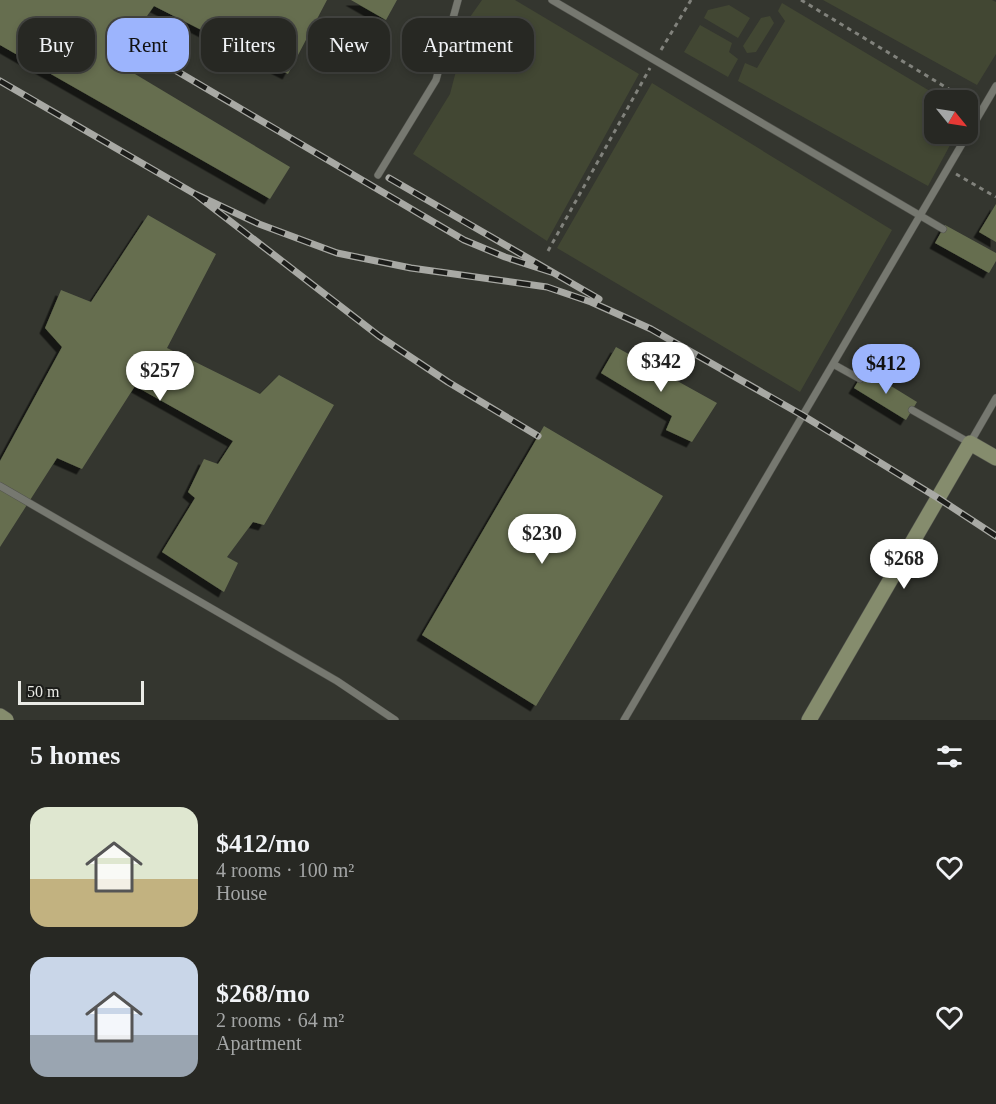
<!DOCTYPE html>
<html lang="en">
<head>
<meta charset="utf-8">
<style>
  body { margin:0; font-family:Georgia,serif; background:#333430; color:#f1f3f6; height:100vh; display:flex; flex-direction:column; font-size:22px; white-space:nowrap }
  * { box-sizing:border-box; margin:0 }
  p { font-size:20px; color:#a4a6a6 }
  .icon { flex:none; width:33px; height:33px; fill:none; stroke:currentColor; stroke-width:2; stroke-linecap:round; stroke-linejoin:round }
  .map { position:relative; height:720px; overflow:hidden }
  .sheet { display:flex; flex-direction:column; background:#272823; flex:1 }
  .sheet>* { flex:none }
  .banner { position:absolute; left:18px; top:18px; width:600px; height:54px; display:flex; gap:12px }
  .needle { width:39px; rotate:120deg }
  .controls { position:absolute; left:924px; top:90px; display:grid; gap:12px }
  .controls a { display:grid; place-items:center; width:54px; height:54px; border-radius:12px; background:#272823; box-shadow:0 3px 9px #0003,0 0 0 2px #434441; font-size:30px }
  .scale { position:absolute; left:18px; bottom:15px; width:126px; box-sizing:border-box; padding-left:6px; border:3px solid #eaebe6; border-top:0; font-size:16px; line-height:21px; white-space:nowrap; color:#eaebe6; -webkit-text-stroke:4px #1c1d1a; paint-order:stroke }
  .price { position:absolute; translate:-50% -51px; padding:0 14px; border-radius:21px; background:#fff; color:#222; font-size:20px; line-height:39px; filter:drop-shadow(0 2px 3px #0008) }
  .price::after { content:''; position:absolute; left:50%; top:36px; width:18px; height:14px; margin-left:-9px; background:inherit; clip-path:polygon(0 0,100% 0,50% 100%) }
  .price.current { background:#9cb4fd; color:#111 }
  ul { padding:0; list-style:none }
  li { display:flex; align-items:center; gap:18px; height:150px; padding:0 30px }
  li span { display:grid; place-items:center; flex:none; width:168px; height:120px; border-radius:18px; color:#555 }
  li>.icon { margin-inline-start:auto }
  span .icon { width:72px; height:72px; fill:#fffc; stroke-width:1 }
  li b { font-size:26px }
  h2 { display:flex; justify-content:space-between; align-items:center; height:72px; padding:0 30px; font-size:26px }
  .tag { padding:0 21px; border-radius:18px; background:#272823; box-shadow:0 3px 9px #0003,0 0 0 2px #434441; font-size:21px; line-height:54px }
  .tag.current { background:#9cb4fd; color:#111 }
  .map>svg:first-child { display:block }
  .green { fill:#424733 }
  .building { fill:#666e50; filter:url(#shadow) }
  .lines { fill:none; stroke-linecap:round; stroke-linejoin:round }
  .lane-casing { stroke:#52534d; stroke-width:8 }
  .secondary-casing { stroke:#52534d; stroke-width:16 }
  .path { stroke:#81827c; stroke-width:3; stroke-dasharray:4.5 4.5; stroke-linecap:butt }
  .lane { stroke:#767870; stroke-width:7 }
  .secondary { stroke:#858c6d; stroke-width:15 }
  .rail-casing { stroke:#a8a9a4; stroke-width:7 }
  .rail { stroke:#1c1d1a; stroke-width:4.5; stroke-dasharray:14; stroke-linecap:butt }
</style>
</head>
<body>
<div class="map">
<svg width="996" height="720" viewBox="0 0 996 720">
  <defs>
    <filter id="shadow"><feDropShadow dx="-5.5" dy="5.5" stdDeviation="0" flood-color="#0009"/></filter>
  </defs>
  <rect width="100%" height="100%" fill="#34362f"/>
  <path class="green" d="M482 0H515L639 74 547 241 413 154 450 94 470 17Z
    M823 0H992L996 2V54L977 85Z
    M782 3 945 100H934V134H956L928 186 738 81 745 63 757 68 785 21 778 11Z
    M729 5 750 18 738 38 704 18 708 10Z
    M770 16 774 23 756 52 747 53 743 46 761 18Z
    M700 25 732 43 729 52 738 59 728 77 684 52Z
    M652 83 892 230 800 392 557 248Z"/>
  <path class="building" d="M0 0H327L288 74 154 6 115 62 290 167 270 199 0 45Z
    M351 0H397L386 20Z
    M996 204V242L979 232Z
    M148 215 216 254 167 348 260 394 279 375 334 405 264 525 253 522 227 557 238 563 224 592 162 552 195 498 188 492 204 459 218 464 233 441 135 386 82 469 57 458 0 547V461L62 347 45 328 61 290 91 302Z
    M945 225 996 253V261L989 273 935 243Z
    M616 347 717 403 692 442 666 430 672 416 601 373Z
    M865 370 917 402 906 420 854 388Z
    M544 426 663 496 536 706 422 635Z"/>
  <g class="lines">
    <defs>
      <path id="lane" d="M552 0 943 229
        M378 175 436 80 458 0
        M833 364 860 379
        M912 410 970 443 996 398
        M0 486 337 681 395 720
        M624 720 996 86"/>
      <path id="secondary" d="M0 716 6 720
        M809 720 970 443 996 458"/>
    </defs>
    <use href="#lane" class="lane-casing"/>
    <use href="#secondary" class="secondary-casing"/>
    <path class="path" d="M801 0 967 100
      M661 50 691 0
      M956 174 996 197
      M548 251 650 68"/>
    <use href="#lane" class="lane"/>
    <use href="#secondary" class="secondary"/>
    <defs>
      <path id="rail" d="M146 53 464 240 505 257 554 273
        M0 81 195 194 379 336 448 382 538 436
        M389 178 599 299
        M195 194 259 224 337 253 411 268 547 287 591 302 651 329 802 415 938 498 996 536"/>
    </defs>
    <use href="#rail" class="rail-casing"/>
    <use href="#rail" class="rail"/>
  </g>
</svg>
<div class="controls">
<a><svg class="needle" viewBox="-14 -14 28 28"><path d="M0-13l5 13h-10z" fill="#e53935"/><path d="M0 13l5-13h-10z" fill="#a4a6a6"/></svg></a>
</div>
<div class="scale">50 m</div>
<b class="price" style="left:661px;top:393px">$342</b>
<b class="price current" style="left:886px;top:395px">$412</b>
<b class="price" style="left:160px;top:402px">$257</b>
<b class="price" style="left:542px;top:565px">$230</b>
<b class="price" style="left:904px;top:590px">$268</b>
<div class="banner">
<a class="tag">Buy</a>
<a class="tag current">Rent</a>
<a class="tag">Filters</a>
<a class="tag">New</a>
<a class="tag">Apartment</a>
</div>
</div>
<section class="sheet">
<h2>5 homes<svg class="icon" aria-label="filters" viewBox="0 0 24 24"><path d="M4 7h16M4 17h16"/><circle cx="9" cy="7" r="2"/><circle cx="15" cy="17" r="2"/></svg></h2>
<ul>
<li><span style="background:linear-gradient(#dfe7d0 60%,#c2b280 0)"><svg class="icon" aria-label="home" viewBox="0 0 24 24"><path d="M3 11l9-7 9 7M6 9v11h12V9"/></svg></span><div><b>$412/mo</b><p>4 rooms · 100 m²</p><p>House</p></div><svg class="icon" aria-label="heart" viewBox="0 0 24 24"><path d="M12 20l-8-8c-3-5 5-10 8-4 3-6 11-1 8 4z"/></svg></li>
<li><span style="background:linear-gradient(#c9d6e8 65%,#9aa5b1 0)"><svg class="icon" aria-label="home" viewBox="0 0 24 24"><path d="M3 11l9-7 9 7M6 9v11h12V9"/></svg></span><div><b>$268/mo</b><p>2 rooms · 64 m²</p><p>Apartment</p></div><svg class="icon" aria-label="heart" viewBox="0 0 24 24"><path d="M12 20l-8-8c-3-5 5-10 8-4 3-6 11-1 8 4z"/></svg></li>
</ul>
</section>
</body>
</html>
